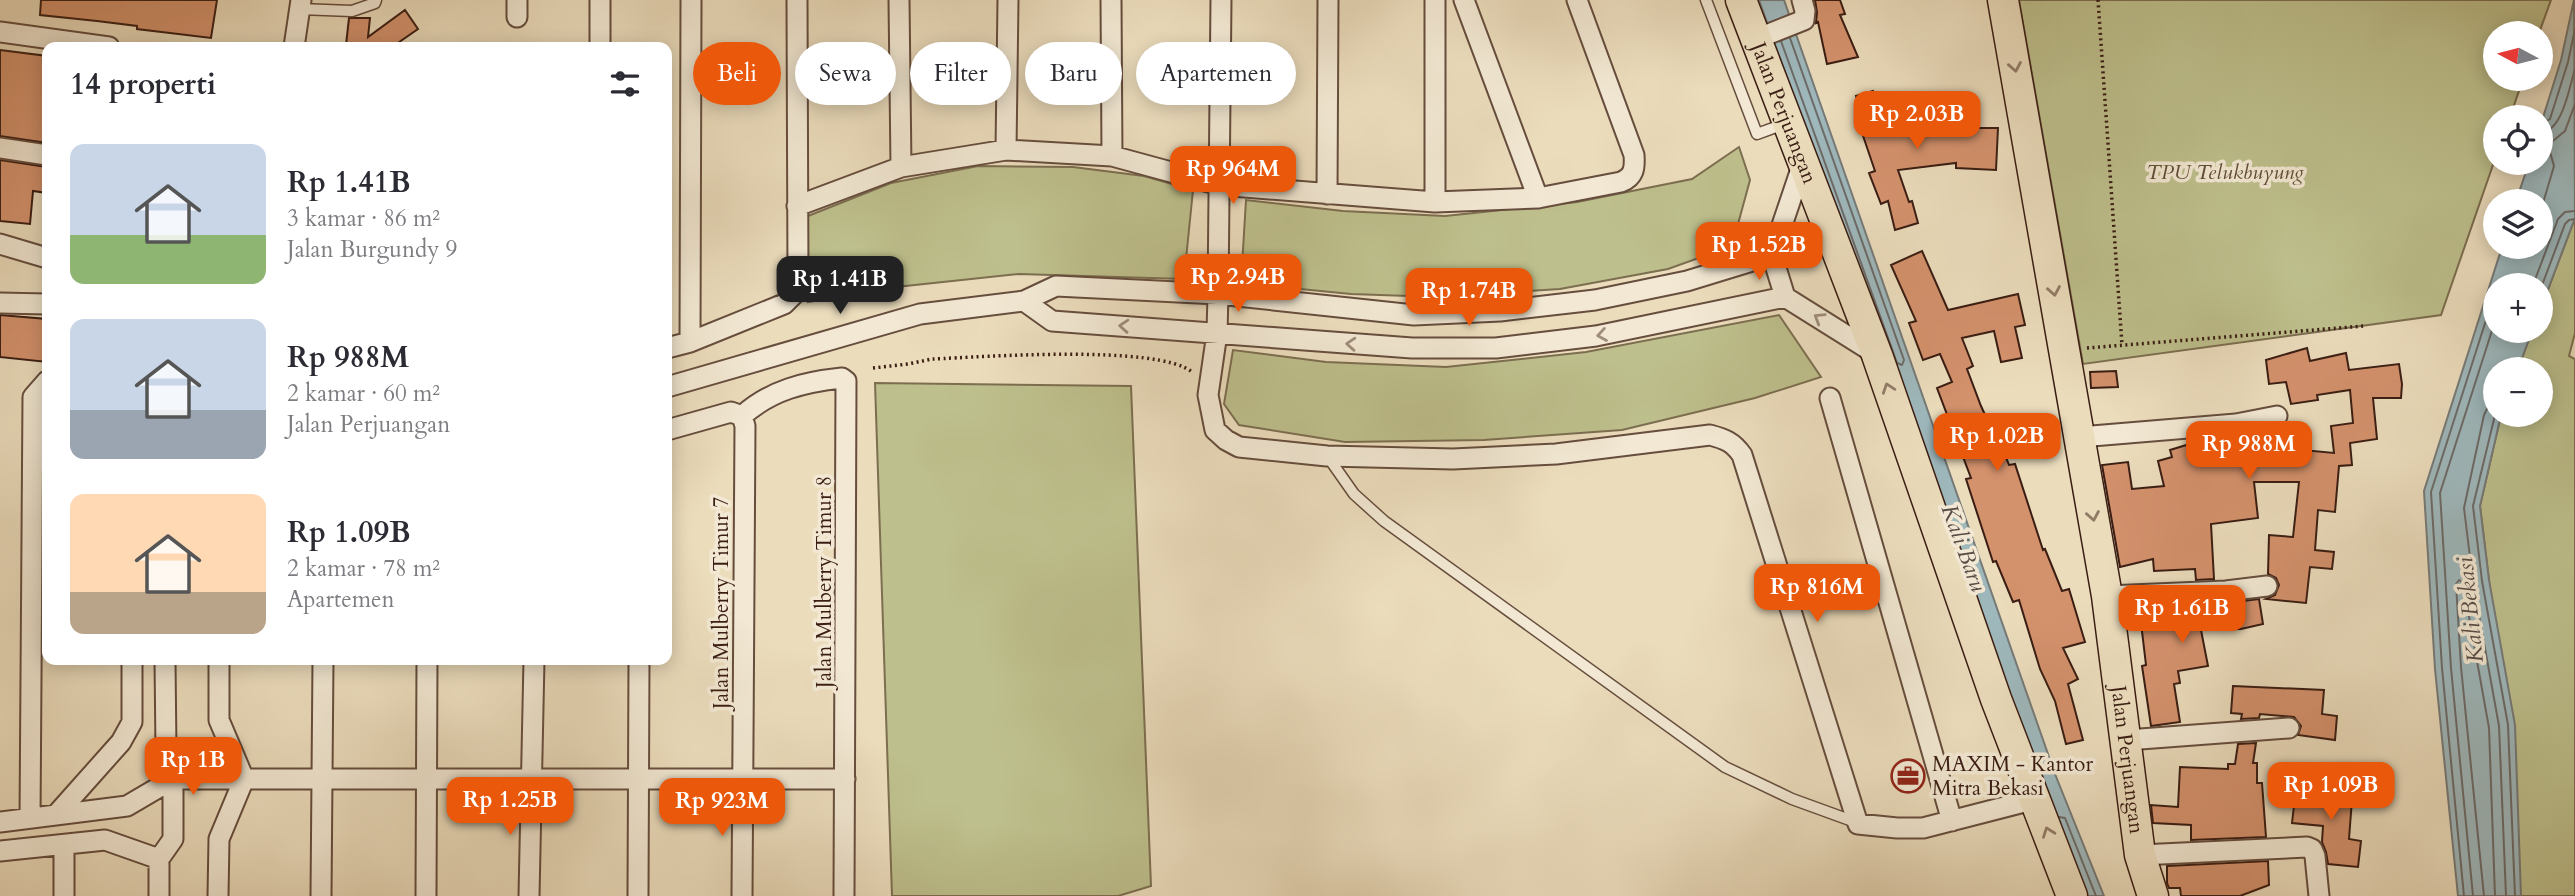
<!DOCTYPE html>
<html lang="id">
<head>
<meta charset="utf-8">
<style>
  body { margin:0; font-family:Cardo,serif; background:#f7f7f7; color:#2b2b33; height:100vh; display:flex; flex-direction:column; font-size:26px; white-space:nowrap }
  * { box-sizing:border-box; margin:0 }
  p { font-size:23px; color:#7c7c81 }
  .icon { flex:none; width:38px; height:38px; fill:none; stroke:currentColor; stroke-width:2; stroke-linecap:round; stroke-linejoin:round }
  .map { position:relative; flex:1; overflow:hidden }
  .side { position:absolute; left:42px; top:42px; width:630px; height:623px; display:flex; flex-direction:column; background:#fff; border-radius:14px; box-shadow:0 4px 18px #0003 }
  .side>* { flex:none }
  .guide { position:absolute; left:693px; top:42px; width:665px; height:63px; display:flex; gap:14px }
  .needle { width:46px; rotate:277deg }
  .fabs { position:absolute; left:2483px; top:21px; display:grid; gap:14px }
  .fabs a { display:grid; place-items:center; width:70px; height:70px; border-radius:50%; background:#fff; box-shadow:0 4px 18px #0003; font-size:35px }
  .price { position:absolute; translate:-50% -60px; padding:0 16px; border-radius:14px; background:#ea580c; color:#fff; font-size:23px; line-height:46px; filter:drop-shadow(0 2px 4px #0008) }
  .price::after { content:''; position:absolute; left:50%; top:42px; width:21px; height:16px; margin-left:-10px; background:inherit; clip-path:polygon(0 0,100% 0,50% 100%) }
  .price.active { background:#222; color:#fff }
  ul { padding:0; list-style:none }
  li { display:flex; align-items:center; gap:21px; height:175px; padding:0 28px }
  li span { display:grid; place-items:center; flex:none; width:196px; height:140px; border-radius:14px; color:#555 }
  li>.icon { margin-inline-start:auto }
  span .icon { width:84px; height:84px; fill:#fffc; stroke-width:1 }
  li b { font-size:30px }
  h2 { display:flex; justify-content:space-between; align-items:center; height:84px; padding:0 28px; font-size:30px }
  .pill { padding:0 24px; border-radius:32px; background:#fff; box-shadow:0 4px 18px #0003; font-size:24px; line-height:63px }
  .pill.active { background:#ea580c; color:#fff }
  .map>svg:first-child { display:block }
  .green { fill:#bdbf8c; stroke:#7c6e50; stroke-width:2 }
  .water { fill:#9eb8bc; stroke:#767a78; stroke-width:2 }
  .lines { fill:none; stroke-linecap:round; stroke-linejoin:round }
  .shore { stroke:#6c6a68; stroke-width:2 }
  .building { fill:#d3916c; stroke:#3a1d13; stroke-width:2 }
  .service-casing { stroke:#664d3d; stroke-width:13 }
  .minor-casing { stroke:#664d3d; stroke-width:23 }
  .primary-casing { stroke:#3a1d13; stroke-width:33 }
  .path { stroke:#3a1d13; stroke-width:3.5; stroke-dasharray:2 3.5; stroke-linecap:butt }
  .service { stroke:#f2e8d3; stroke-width:10 }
  .minor { stroke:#f2e8d3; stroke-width:19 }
  .primary { stroke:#ebdcbc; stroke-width:30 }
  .oneway { stroke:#927c68 }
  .oneway2 { stroke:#9f8d7d }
  .labels { text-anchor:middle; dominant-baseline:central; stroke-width:7; stroke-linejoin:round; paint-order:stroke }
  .street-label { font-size:21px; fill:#3a1d13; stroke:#f2e8d3 }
  .park-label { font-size:21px; font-style:italic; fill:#614e37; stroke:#f2e8d3 }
  .poi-label { font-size:21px; fill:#3a1d13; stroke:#f2e8d3; text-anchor:start }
  .water-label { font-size:23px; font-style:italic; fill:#584c46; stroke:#f2e8d3 }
</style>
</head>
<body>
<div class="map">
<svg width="2575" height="896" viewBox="0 0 2575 896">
  <rect width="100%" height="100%" fill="#ebdcbc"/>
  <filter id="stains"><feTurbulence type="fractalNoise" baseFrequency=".00286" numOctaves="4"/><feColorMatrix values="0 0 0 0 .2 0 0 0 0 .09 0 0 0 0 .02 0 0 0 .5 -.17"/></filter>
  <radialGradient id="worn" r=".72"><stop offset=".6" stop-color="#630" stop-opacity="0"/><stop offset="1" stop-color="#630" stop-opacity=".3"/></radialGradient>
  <path class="green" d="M2019 0H2551L2539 33H2496V79H2523L2510 117H2496L2495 159 2441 315 2083 364Z
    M1739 147 1750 180 1732 246 1668 269 1560 289 1438 297 1351 294 1241 283 1246 200 1343 211 1445 216 1577 202 1692 179Z
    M978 166 1073 167 1144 176 1193 190 1184 279 1019 274 896 287 808 302V216L891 183Z
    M2575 218V333L2569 356 2575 359V896H2519L2489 580 2480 506 2501 415H2541V369H2518L2532 331H2541V308Z
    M1779 315 1821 377 1755 398 1622 430 1484 440 1345 442 1239 425 1224 404 1233 350 1326 362 1446 367 1586 352Z
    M875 383 1131 386 1151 886 1118 896H892Z"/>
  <path class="water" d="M1759 0H1784L2055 774 2104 896H2079Z
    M2574 0 2575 218 2541 308V285H2496V331H2532L2518 369H2496V415H2501L2480 506 2489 580 2515 725 2521 896H2458L2435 669 2424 491 2502 247H2541V201H2516L2529 163H2541V124L2561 60Z"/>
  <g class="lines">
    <path class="shore" d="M1781 41 1897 363 1902 365 1904 360 1790 38
      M2541 124 2550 119 2568 62 2575 29
      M2541 133C2563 130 2569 88 2575 69
      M2541 210 2554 166 2548 145 2565 131 2575 104
      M2533 285 2558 219 2565 212 2575 211
      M2541 288 2565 224 2569 220 2575 219
      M2496 400 2489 405 2484 415 2464 508 2473 582 2499 726 2506 896
      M2496 411 2473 506 2482 581 2508 725 2515 896
      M2059 817 2065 818 2096 896
      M2464 896 2442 668 2431 492 2496 289
      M2473 896 2451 668 2440 493 2496 318
      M2484 896 2461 667 2456 584 2459 580 2463 583 2489 728 2495 896"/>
  </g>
  <path class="building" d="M41 0H217L211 38 137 29V26L97 21 40 15Z
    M1815 0H1840L1845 14 1840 15 1858 57 1827 64 1818 22 1816 23 1817 12Z
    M405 10 418 29 392 47H353L355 46 346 45 349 18H370L368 37Z
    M0 50 47 56V143L0 136Z
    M1873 91 1877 107 1917 105 1918 128H1998L1996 170 1956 168V163L1898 170 1909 202 1912 201 1918 223 1895 230 1888 201 1881 204 1869 173 1875 171 1858 121 1864 122 1856 96Z
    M0 160 47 167V193L33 191 30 224 0 221Z
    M1922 251 1948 310 2018 294 2025 325 2015 327 2022 358 2001 362 1994 331 1962 338 1973 366 1967 369 1981 406 1997 441 1999 439 2009 465 2015 464 2043 550 2045 549 2062 591 2069 589 2085 642 2063 648 2078 679 2068 684 2083 740 2066 744 2055 701 2040 669 2019 600 2013 602 1996 561 1993 562 1966 479 1971 478 1937 388 1952 382 1940 354 1923 360 1909 323 1916 321 1891 265Z
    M0 315 47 319V362L0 357Z
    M2307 348 2310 361 2346 353 2349 370 2399 364 2402 384 2401 398H2373L2377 439 2350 443 2352 465 2339 466 2335 512 2318 510 2315 550 2334 552 2332 569 2310 567 2306 603 2266 599 2275 595 2279 585 2276 578 2268 574 2269 535 2293 537 2299 482H2254L2258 518 2211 524 2214 579 2196 580 2195 569 2154 571 2153 559 2120 567 2102 465 2128 462 2132 489 2164 486 2158 461 2172 457 2170 450 2206 439 2257 432 2258 446 2334 453 2331 426 2353 423 2350 390 2317 395 2318 400 2291 404 2286 382 2269 384 2266 360Z
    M2116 371 2118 387 2091 388 2090 372Z
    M2259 599 2263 624 2241 629 2201 630 2208 666 2178 671 2180 683 2174 684 2180 722 2151 726 2142 666 2146 665 2141 623 2128 626 2126 607 2227 603Z
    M2233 686 2324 690 2322 714 2337 716 2335 740 2298 735 2301 726 2294 717 2260 714 2259 718 2241 719 2242 714 2231 713Z
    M2256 743 2253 763H2257V783H2262L2266 837 2191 840V825L2153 823 2151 805 2178 807 2180 767 2228 769V764H2235L2238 744Z
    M2321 782 2353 786 2349 839 2361 841 2358 867 2328 864 2326 852 2322 842 2323 826 2292 823 2295 797 2319 799Z
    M2268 861 2269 885 2240 896H2181L2180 888H2169L2167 883V866Z"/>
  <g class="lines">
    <defs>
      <path id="service" d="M1706 0 1757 134 1784 124
        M299 9 352 11 375 3 376 0
        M1328 457 1354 494 1384 521 1725 767 1792 799 1858 823"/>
      <path id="minor" d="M517 0V17
        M600 0V47
        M899 0 901 167
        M1111 0 1112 156
        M1221 0 1218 294 1217 333 1208 395 1215 430 1226 440 1239 447 1327 456 1453 459 1556 454 1710 435C1725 439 1733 442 1742 455L1858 824 1897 828H1923L2036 799
        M1464 0 1538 198
        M0 32 109 47
        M1756 39 1804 20 1805 11 1802 0
        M294 47 301 0
        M0 148 47 155
        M1006 150 1008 0
        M1327 194 1328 0
        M1435 202V0
        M797 206 901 167 1006 150 1112 156 1219 185 1435 202 1538 198 1621 182C1634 177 1635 168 1634 155L1577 0
        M0 244 47 258
        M1772 255 1785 297
        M1024 301 1052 321 1412 348H1496L1596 336 1785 297 1876 354
        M0 303 47 304
        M690 342 691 0
        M667 348 690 342 784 304 794 294 798 282 797 0
        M667 387 920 314 1024 301 1056 286 1218 294 1414 315 1500 311 1595 300 1687 281 1772 255 1803 163
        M1830 398 1952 821
        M742 416C771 390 804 382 842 378L846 381 844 896
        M667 430 731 412 742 416 745 426 742 896
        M2080 437 2236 424 2277 416
        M2107 596 2226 591 2267 586
        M2127 740 2289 728
        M56 815 121 742 132 722V660
        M30 818 33 397 47 381
        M0 822 127 806 173 779 166 751 165 660
        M0 851 105 840 159 859 173 839V779H845
        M2140 855 2307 847 2312 849 2315 856 2319 896
        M64 896V846
        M159 896V859
        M218 896 219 839 244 779 219 720V660
        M321 896 323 660
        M426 896 427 660
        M529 896 534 660
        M638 896 639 660"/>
      <g id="primary">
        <path id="s1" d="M1741 0 1877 355 1996 699 2072 896"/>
        <path id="s2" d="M2003 0 2107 596 2140 855 2153 896"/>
      </g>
    </defs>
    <use href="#service" class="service-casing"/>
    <use href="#minor" class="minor-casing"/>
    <use href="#primary" class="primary-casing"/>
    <path class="path" d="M2098 0 2122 345
      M2087 348 2364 326
      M873 368 908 364 932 359C983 357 1157 344 1192 372"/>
    <use href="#service" class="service"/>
    <use href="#minor" class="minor"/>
    <use href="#primary" class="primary"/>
  </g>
  <defs><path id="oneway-chevron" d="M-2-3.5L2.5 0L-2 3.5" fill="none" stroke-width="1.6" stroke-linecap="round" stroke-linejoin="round" transform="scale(1.75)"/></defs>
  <g class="oneway">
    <use href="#oneway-chevron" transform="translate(2015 67) rotate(80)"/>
    <use href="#oneway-chevron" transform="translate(2054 291) rotate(80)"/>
    <use href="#oneway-chevron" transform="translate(1888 388) rotate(-109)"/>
    <use href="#oneway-chevron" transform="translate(2093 516) rotate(80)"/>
    <use href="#oneway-chevron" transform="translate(2048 832) rotate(-110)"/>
  </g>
  <g class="oneway2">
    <use href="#oneway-chevron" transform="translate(1819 318) rotate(-148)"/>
    <use href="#oneway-chevron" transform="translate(1124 326) rotate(-176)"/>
    <use href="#oneway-chevron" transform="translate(1602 335) rotate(170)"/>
    <use href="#oneway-chevron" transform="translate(1351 344) rotate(-176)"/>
  </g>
  <defs>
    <symbol id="office-ring" viewBox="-11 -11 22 22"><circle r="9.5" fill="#f2e8d3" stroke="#8f2418" stroke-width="1.5"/><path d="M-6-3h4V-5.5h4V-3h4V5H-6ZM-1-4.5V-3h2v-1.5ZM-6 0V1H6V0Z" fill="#8f2418"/></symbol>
  </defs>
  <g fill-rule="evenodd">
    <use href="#office-ring" x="1889" y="757" width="38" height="38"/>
  </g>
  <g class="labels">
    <g class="street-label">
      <text stroke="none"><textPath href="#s1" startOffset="121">Jalan Perjuangan</textPath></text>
      <text transform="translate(824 582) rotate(-90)">Jalan Mulberry Timur 8</text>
      <text transform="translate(721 603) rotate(-90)">Jalan Mulberry Timur 7</text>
      <text stroke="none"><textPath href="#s2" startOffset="770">Jalan Perjuangan</textPath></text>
    </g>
    <g class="park-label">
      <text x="2225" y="172">TPU Telukbuyung</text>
    </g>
    <g class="poi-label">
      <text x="1932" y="764">MAXIM - Kantor<tspan x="1932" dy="24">Mitra Bekasi</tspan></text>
    </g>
    <g class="water-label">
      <text transform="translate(1964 548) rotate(70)">Kali Baru</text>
      <text transform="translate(2470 610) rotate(-96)">Kali Bekasi</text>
    </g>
  </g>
  <rect width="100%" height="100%" filter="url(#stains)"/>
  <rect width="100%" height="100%" fill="url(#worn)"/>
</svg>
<div class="fabs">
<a><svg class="needle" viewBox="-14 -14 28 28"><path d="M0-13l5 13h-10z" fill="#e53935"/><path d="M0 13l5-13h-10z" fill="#7c7c81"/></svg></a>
<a><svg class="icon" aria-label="locate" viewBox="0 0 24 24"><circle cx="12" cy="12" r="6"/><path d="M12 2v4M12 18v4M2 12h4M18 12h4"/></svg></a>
<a><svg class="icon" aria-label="layers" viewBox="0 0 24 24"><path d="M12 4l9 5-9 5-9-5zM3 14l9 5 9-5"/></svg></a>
<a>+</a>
<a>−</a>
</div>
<b class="price" style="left:1917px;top:151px">Rp 2.03B</b>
<b class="price" style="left:1233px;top:206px">Rp 964M</b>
<b class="price" style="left:1759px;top:282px">Rp 1.52B</b>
<b class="price" style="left:1238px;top:314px">Rp 2.94B</b>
<b class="price active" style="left:840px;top:316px">Rp 1.41B</b>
<b class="price" style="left:1469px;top:328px">Rp 1.74B</b>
<b class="price" style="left:1997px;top:473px">Rp 1.02B</b>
<b class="price" style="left:2249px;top:481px">Rp 988M</b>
<b class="price" style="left:1817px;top:624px">Rp 816M</b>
<b class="price" style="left:2182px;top:645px">Rp 1.61B</b>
<b class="price" style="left:193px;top:797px">Rp 1B</b>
<b class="price" style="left:2331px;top:822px">Rp 1.09B</b>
<b class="price" style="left:510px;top:837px">Rp 1.25B</b>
<b class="price" style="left:722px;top:838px">Rp 923M</b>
<div class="guide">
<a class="pill active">Beli</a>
<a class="pill">Sewa</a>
<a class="pill">Filter</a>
<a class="pill">Baru</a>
<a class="pill">Apartemen</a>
</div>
<section class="side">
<h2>14 properti<svg class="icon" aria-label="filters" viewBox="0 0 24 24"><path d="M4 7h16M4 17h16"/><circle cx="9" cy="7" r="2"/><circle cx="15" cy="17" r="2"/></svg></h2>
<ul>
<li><span style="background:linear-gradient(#c9d6e8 65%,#8fb573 0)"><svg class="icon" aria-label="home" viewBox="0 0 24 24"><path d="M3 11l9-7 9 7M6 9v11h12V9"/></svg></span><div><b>Rp 1.41B</b><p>3 kamar · 86 m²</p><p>Jalan Burgundy 9</p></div></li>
<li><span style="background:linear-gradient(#c9d6e8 65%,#9aa5b1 0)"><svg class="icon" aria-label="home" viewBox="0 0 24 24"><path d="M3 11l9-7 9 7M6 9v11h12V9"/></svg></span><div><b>Rp 988M</b><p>2 kamar · 60 m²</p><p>Jalan Perjuangan</p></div></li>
<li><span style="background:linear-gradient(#ffd9b3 70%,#b9a48a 0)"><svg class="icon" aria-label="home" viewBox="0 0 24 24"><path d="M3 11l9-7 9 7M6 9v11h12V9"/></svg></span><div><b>Rp 1.09B</b><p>2 kamar · 78 m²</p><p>Apartemen</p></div></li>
</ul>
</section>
</div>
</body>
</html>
